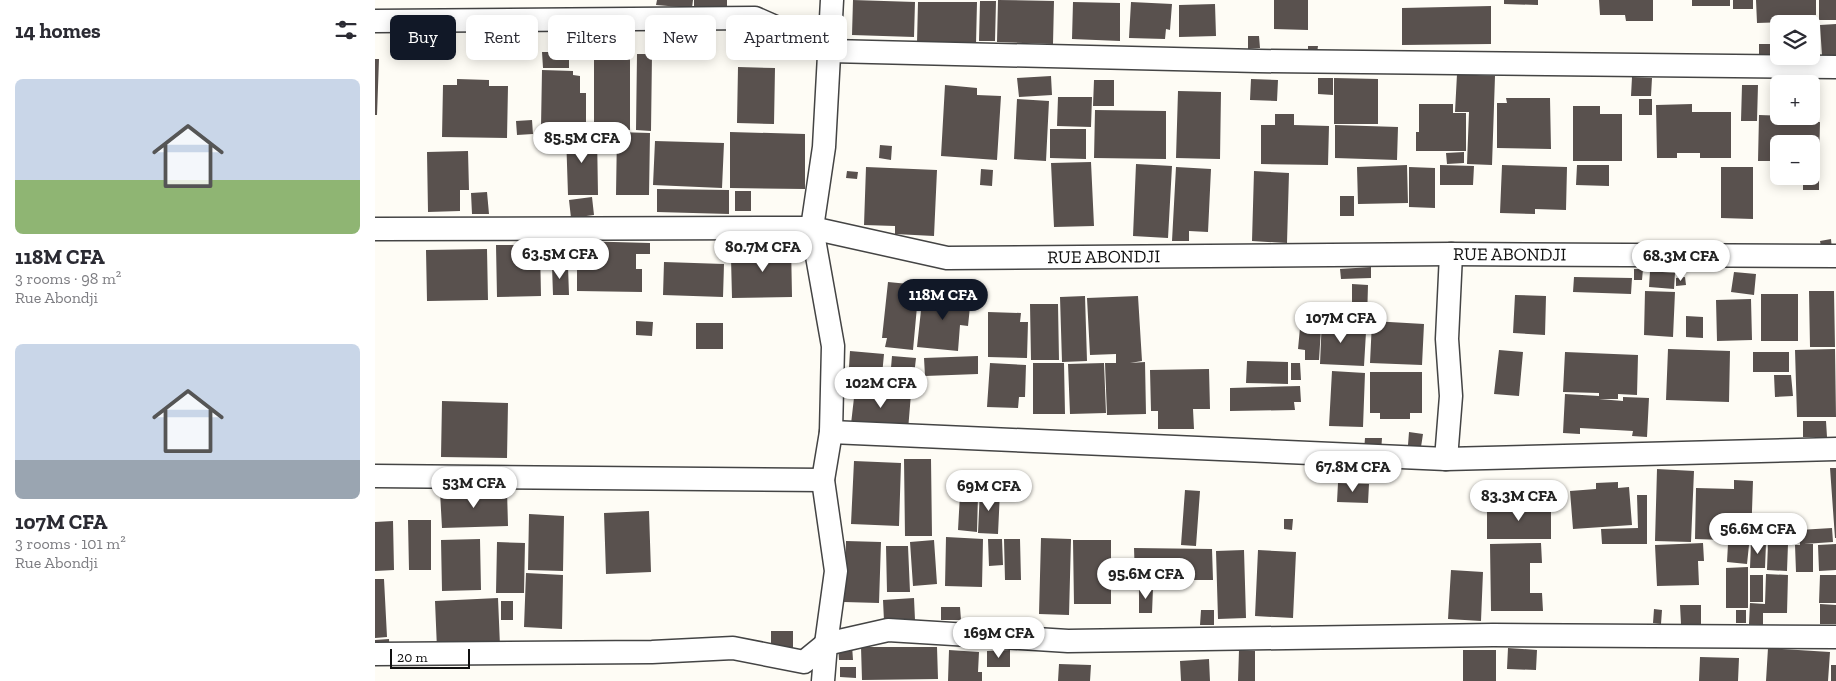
<!DOCTYPE html>
<html lang="en">
<head>
<meta charset="utf-8">
<style>
  body { margin:0; font-family:"Zilla Slab",serif; background:#f2f2f3; color:#2b2b33; height:100vh; display:flex; flex-direction:column; font-size:19px; white-space:nowrap }
  * { box-sizing:border-box; margin:0 }
  p { font-size:16px; color:#7c7c81 }
  .icon { flex:none; width:28px; height:28px; fill:none; stroke:currentColor; stroke-width:2; stroke-linecap:round; stroke-linejoin:round }
  .map { position:relative; flex:1; overflow:hidden }
  .details { display:flex; flex-direction:column; background:#fff; width:375px }
  .details>* { flex:none }
  .banner { position:absolute; left:15px; top:15px; width:475px; height:45px; display:flex; gap:10px }
  .tools { position:absolute; left:1395px; top:15px; display:grid; gap:10px }
  .tools a { display:grid; place-items:center; width:50px; height:50px; border-radius:8px; background:#fff; box-shadow:0 2px 12px #0003; font-size:25px }
  .scale { position:absolute; left:15px; bottom:12px; width:80px; box-sizing:border-box; padding-left:5px; border:2px solid #111; border-top:0; font-size:14px; line-height:18px; white-space:nowrap; color:#111; -webkit-text-stroke:4px #fff; paint-order:stroke }
  .price { position:absolute; translate:-50% -42px; padding:0 11px; border-radius:18px; background:#fff; color:#222; font-size:16px; line-height:32px; filter:drop-shadow(0 1px 2px #0008) }
  .price::after { content:''; position:absolute; left:50%; top:30px; width:15px; height:11px; margin-left:-8px; background:inherit; clip-path:polygon(0 0,100% 0,50% 100%) }
  .price.active { background:#111827; color:#fff }
  ul { padding:0; list-style:none }
  li { display:grid; align-content:center; gap:10px; height:265px; padding:0 15px }
  li span { display:grid; place-items:center; height:155px; border-radius:8px; color:#555 }
  li>.icon { margin-inline-start:auto }
  span .icon { width:90px; height:90px; fill:#fffc; stroke-width:1 }
  li b { font-size:21px }
  h2 { display:flex; justify-content:space-between; align-items:center; height:60px; padding:0 15px; font-size:21px }
  .chip { padding:0 18px; border-radius:8px; background:#fff; box-shadow:0 2px 12px #0003; font-size:18px; line-height:45px }
  .chip.active { background:#111827; color:#fff }
  main { display:flex; flex:1; min-height:0 }
  .map>svg:first-child { display:block }
  .building { fill:#59514e }
  .lines { fill:none; stroke-linecap:round; stroke-linejoin:round }
  .street-casing { stroke:#444; stroke-width:25 }
  .street { stroke:#fff; stroke-width:22 }
  .labels { text-anchor:middle; dominant-baseline:central; stroke-width:5; stroke-linejoin:round; paint-order:stroke }
  .street-label { font-size:18px; fill:#111; stroke:#fff }
</style>
</head>
<body>
<main>
<section class="details">
<h2>14 homes<svg class="icon" aria-label="filters" viewBox="0 0 24 24"><path d="M4 7h16M4 17h16"/><circle cx="9" cy="7" r="2"/><circle cx="15" cy="17" r="2"/></svg></h2>
<ul>
<li><span style="background:linear-gradient(#c9d6e8 65%,#8fb573 0)"><svg class="icon" aria-label="home" viewBox="0 0 24 24"><path d="M3 11l9-7 9 7M6 9v11h12V9"/></svg></span><div><b>118M CFA</b><p>3 rooms · 98 m²</p><p>Rue Abondji</p></div></li>
<li><span style="background:linear-gradient(#c9d6e8 75%,#9aa5b1 0)"><svg class="icon" aria-label="home" viewBox="0 0 24 24"><path d="M3 11l9-7 9 7M6 9v11h12V9"/></svg></span><div><b>107M CFA</b><p>3 rooms · 101 m²</p><p>Rue Abondji</p></div></li>
</ul>
</section>
<div class="map">
<svg width="1461" height="681" viewBox="0 0 1461 681">
  <rect width="100%" height="100%" fill="#fefcf5"/>
  <path class="building" d="M282 0H318L317 8 281 5Z
    M319 0H352V7L319 6Z
    M478 0 540 2 539 37 477 35Z
    M623 0 679 1 678 44 622 42Z
    M899 0H933V30L899 29Z
    M1129 0H1163V5L1129 4Z
    M1224 0H1278V21H1251L1250 15H1225Z
    M1317 0H1355V6H1317Z
    M1358 0H1378V9H1358Z
    M1381 0H1441V15L1418 16V22L1382 23Z
    M1444 0H1461V20H1444Z
    M605 1H621L620 41H604Z
    M543 2H602L601 44 542 43Z
    M698 2 745 3V41L697 39Z
    M756 2 797 4 795 30 791 29 790 39 754 38Z
    M840 4 841 36 804 37V5Z
    M1116 6V44L1027 45V8Z
    M1461 24V55L1447 56 1445 25Z
    M873 36H884L885 48 873 49Z
    M1384 44H1400V58H1384Z
    M933 46H943L942 53H933Z
    M167 52H194V68H168Z
    M262 54H277L276 131 261 130Z
    M219 56 255 57V130H219Z
    M0 59H4L2 115H0Z
    M363 67 400 68 399 124 362 123Z
    M167 70 198 71V75L205 76V93H211V127H166Z
    M1082 74 1120 76 1117 165 1092 164 1094 112H1080Z
    M676 76 677 95 644 97 642 78Z
    M1257 77 1277 78 1276 96H1256Z
    M943 78H958V95L943 94Z
    M959 78 1003 79V124H959Z
    M82 79 114 80V86H133L132 138 67 137 68 85H82Z
    M876 79 903 80 902 101 875 100Z
    M719 80H739V106H718Z
    M570 85 602 88V95L626 96 622 160 566 156Z
    M1367 85H1383L1382 121H1366Z
    M803 91 846 92 845 159 801 158Z
    M683 97H717L716 127 682 126Z
    M1131 98H1175L1176 149 1122 148V103H1132Z
    M642 99 674 101 671 161 639 159Z
    M1264 99H1277V115H1264Z
    M1044 104H1078V113H1091V151H1041V132H1044Z
    M1317 104V112H1356V158H1325V153H1302V158H1282L1281 105Z
    M1198 106H1225V114H1247V161H1198Z
    M720 110 791 111V159L719 158Z
    M900 114H919V125L954 126 953 165 886 164V125H900Z
    M1384 115 1410 116 1411 121 1445 122 1444 162H1436V144H1404V161H1383Z
    M157 120 158 134 142 135 141 121Z
    M960 125 1023 127 1022 160 960 158Z
    M189 129V148L163 149V130Z
    M675 129H711V159L675 158Z
    M242 132 275 133 274 195H241Z
    M355 132 430 134V189L355 188Z
    M191 134H222L223 195H193Z
    M280 141 349 143 347 188 278 185Z
    M505 145 517 146 516 160 504 158Z
    M93 151 94 190H85V211L53 212 52 152Z
    M1089 152V163L1072 164 1071 153Z
    M716 162 719 226 679 227 676 163Z
    M761 164 797 166 793 238 758 236Z
    M1032 165 1033 203 983 204 982 167Z
    M1065 165 1099 166 1098 185H1065Z
    M1127 165 1192 167 1191 210 1160 209V214L1125 213Z
    M1202 165H1234V186L1201 185Z
    M491 167 562 170 559 236 520 234V226L489 225Z
    M801 167 836 169 833 232 814 231V241H797Z
    M1034 167 1060 168V208L1034 207Z
    M1346 167H1378V219L1346 218Z
    M606 169 618 170 617 186 605 185Z
    M472 171 483 172 482 179 471 178Z
    M879 171 914 173 912 243 877 241Z
    M1436 172H1444V190H1428V176H1436Z
    M282 189 354 190V214L282 212Z
    M360 191H376V211H360Z
    M112 192 114 214H97L96 193Z
    M965 196H979V216H965Z
    M217 197 219 215 196 218 194 200Z
    M1456 239 1457 250 1447 251 1445 241Z
    M202 241 275 243V254H261V269H267V292L202 291Z
    M416 244 417 297 357 298 356 258H375V245Z
    M121 245H165L166 296 122 297Z
    M112 249 113 300 52 301 51 250Z
    M289 262 349 264 348 297 288 295Z
    M177 266H193L194 295H178Z
    M996 267V278L966 279 965 269Z
    M1259 269H1268L1267 280H1259Z
    M1275 271 1300 273 1299 289 1274 287Z
    M1359 272 1381 274 1379 295 1356 292Z
    M1199 277 1257 278 1256 294 1198 292Z
    M1310 277 1311 285 1301 286V278Z
    M513 282 544 285 538 350 510 347 512 338H507Z
    M977 284 993 285 992 321 977 320Z
    M1270 291 1300 292 1298 337 1269 335Z
    M1434 291H1459L1460 347H1435Z
    M548 292 596 297 593 326 585 325 583 351 542 347Z
    M1386 294H1423V341H1386Z
    M1140 295 1171 296 1170 335 1138 333Z
    M710 296 712 361 687 362 685 297Z
    M763 296 767 361 755 363 770 362 771 414 732 415 730 363H741V354L715 355 712 298Z
    M1376 299 1377 340 1342 341 1341 300Z
    M655 304H683L684 360H656Z
    M613 312 646 313 645 322H653L652 358 613 357Z
    M1311 316 1328 317V338L1311 337Z
    M947 317 970 318V331L991 332 989 366 945 364Z
    M261 321 278 322 277 336 261 335Z
    M997 321 1049 324 1047 365 995 363Z
    M321 323H348V349H321Z
    M925 328 946 329 944 360H930V350L923 349Z
    M1293 349 1355 351 1354 402 1291 400Z
    M1460 349 1461 417H1422L1420 350Z
    M1124 350 1148 352 1144 396 1119 394Z
    M475 351 509 354 506 386 473 383Z
    M1190 352 1263 355 1262 395 1243 394V399H1224L1248 401V397L1274 398 1272 437 1257 436 1258 431 1205 428V434L1188 433 1190 394 1224 396V393L1188 392Z
    M1378 352H1414V372H1378Z
    M517 356 541 358 537 393 514 391Z
    M603 356V374L550 376 549 358Z
    M872 361 913 362V384L871 383Z
    M615 363 651 365 650 397H644L643 408 612 407Z
    M658 363H689L690 414H658Z
    M729 363 731 413 695 414 693 364Z
    M916 363H925L926 380H916Z
    M834 369 835 409H818L819 429H783V411H776L775 370Z
    M957 371 990 373 988 427 954 426Z
    M995 372H1047V413H1035V419H1005V413H995Z
    M1399 375H1416L1418 396 1400 397Z
    M925 386 926 402H919L920 410 855 411V388Z
    M480 389 536 394 533 430 476 424Z
    M67 401 133 403 132 458 66 457Z
    M1428 421H1451L1452 437H1428Z
    M1034 432 1048 434 1046 447 1033 445Z
    M990 438H1007L1006 452 989 451Z
    M529 459H556L557 536H530Z
    M479 461 526 463 524 526 476 524Z
    M1455 468H1461V538H1460Z
    M1282 469 1319 471 1316 542 1280 541Z
    M1359 480 1378 481 1376 541 1320 539 1321 488 1359 489Z
    M1243 482V488L1254 487 1257 525 1198 529 1195 491 1221 489V483Z
    M963 483 994 484 993 503 962 502Z
    M132 490 133 526 67 528 65 492Z
    M605 490 625 491 623 534 603 533Z
    M810 490 825 491 821 546 806 545Z
    M585 494 603 495 602 532 583 530Z
    M1262 495H1272V544H1227L1226 529 1263 528Z
    M1112 505H1176V539H1112Z
    M274 511 276 572 231 574 229 513Z
    M154 514 189 516 188 571 153 570Z
    M909 519H918L917 530 909 529Z
    M33 520H56V570H34Z
    M18 521 19 570 0 571V522Z
    M1457 528 1458 542 1429 544H1438V572H1421L1420 545H1425L1424 530Z
    M571 537 608 539 607 587 570 586Z
    M666 538 696 539 694 615 664 614Z
    M105 539 106 590 67 591 66 540Z
    M613 539H627L628 565 614 566Z
    M629 539H645L646 580H630Z
    M559 540 562 584 538 586 535 542Z
    M698 540H736V604H699Z
    M471 541 506 542 504 603 469 602Z
    M122 542 150 543 149 593H121Z
    M1376 542 1391 543 1390 568H1375Z
    M1166 543 1167 563H1155V593H1167L1168 611H1116L1115 544Z
    M1328 543 1329 561H1323L1324 585 1282 586 1280 545Z
    M1393 543 1413 544 1412 571 1392 570Z
    M1353 544 1374 545 1372 564 1352 562Z
    M1461 544V570L1444 571 1443 545Z
    M511 546H533L535 592H512Z
    M759 548 837 549 838 580H811L812 583H771V578H760Z
    M869 550 871 618 843 619 841 551Z
    M883 550 921 552 918 618 880 616Z
    M1373 567V608H1351V568Z
    M1076 570 1108 572 1106 621 1073 619Z
    M151 573 188 575 187 629 149 627Z
    M1391 574 1413 575 1412 613H1388V625L1374 624 1375 603 1390 604Z
    M1375 575H1388V602H1375Z
    M1445 575H1461V603H1444Z
    M0 579H9L12 637 0 638Z
    M764 588H778L777 613H764Z
    M123 598 125 646 62 649 60 601Z
    M539 598 540 620 509 621 508 600Z
    M126 601H138V620H126Z
    M1445 604 1461 605V624H1445Z
    M1305 605H1326V624H1306Z
    M566 607H585L586 620H566Z
    M1279 609 1287 610 1286 624 1278 623Z
    M826 610H839V625H825Z
    M1361 610H1371V623H1361Z
    M396 631H418V650H396Z
    M14 639 15 657 0 658V640Z
    M477 645 478 660H464L463 646Z
    M486 647H562L563 679 487 680Z
    M1133 648 1162 650 1161 670 1132 669Z
    M1393 648 1455 652 1453 681H1391Z
    M574 650 604 652 603 672H607V681H573Z
    M635 650V667H612V651Z
    M864 650 880 651V681H863Z
    M1088 650H1121V681H1088Z
    M1325 657 1364 658 1363 681H1324Z
    M834 659 835 681H806L805 661Z
    M684 664 716 665 715 681H683Z
    M1456 665H1461V681H1456Z
    M465 667H481V678L465 677Z"/>
  <g class="lines">
    <defs>
      <g id="street">
        <path d="M0 21 380 18 455 51 883 61 1461 67"/>
        <path id="s1" d="M0 229 437 228 572 258 1076 254 1461 256"/>
        <path d="M456 432 1071 459 1461 449"/>
        <path d="M1071 459 1076 396 1072 339 1076 254"/>
        <path d="M0 476 448 480"/>
        <path d="M0 654 277 652 358 648 429 662 451 644 513 630 693 641 1118 635 1461 637"/>
        <path d="M448 681 451 644 461 571 448 480 456 432 458 346 437 228 449 147 457 0"/>
      </g>
    </defs>
    <use href="#street" class="street-casing"/>
    <use href="#street" class="street"/>
  </g>
  <g class="labels">
    <g class="street-label">
      <text stroke="none"><textPath href="#s1" startOffset="1138">RUE ABONDJI</textPath></text>
      <text stroke="none"><textPath href="#s1" startOffset="732">RUE ABONDJI</textPath></text>
    </g>
  </g>
</svg>
<div class="tools">
<a><svg class="icon" aria-label="layers" viewBox="0 0 24 24"><path d="M12 4l9 5-9 5-9-5zM3 14l9 5 9-5"/></svg></a>
<a>+</a>
<a>−</a>
</div>
<div class="scale">20 m</div>
<b class="price" style="left:207px;top:164px">85.5M CFA</b>
<b class="price" style="left:388px;top:273px">80.7M CFA</b>
<b class="price" style="left:185px;top:280px">63.5M CFA</b>
<b class="price" style="left:1306px;top:282px">68.3M CFA</b>
<b class="price active" style="left:568px;top:321px">118M CFA</b>
<b class="price" style="left:966px;top:344px">107M CFA</b>
<b class="price" style="left:506px;top:409px">102M CFA</b>
<b class="price" style="left:978px;top:493px">67.8M CFA</b>
<b class="price" style="left:99px;top:509px">53M CFA</b>
<b class="price" style="left:614px;top:512px">69M CFA</b>
<b class="price" style="left:1144px;top:522px">83.3M CFA</b>
<b class="price" style="left:1383px;top:555px">56.6M CFA</b>
<b class="price" style="left:771px;top:600px">95.6M CFA</b>
<b class="price" style="left:624px;top:659px">169M CFA</b>
<div class="banner">
<a class="chip active">Buy</a>
<a class="chip">Rent</a>
<a class="chip">Filters</a>
<a class="chip">New</a>
<a class="chip">Apartment</a>
</div>
</div>
</main>
</body>
</html>
